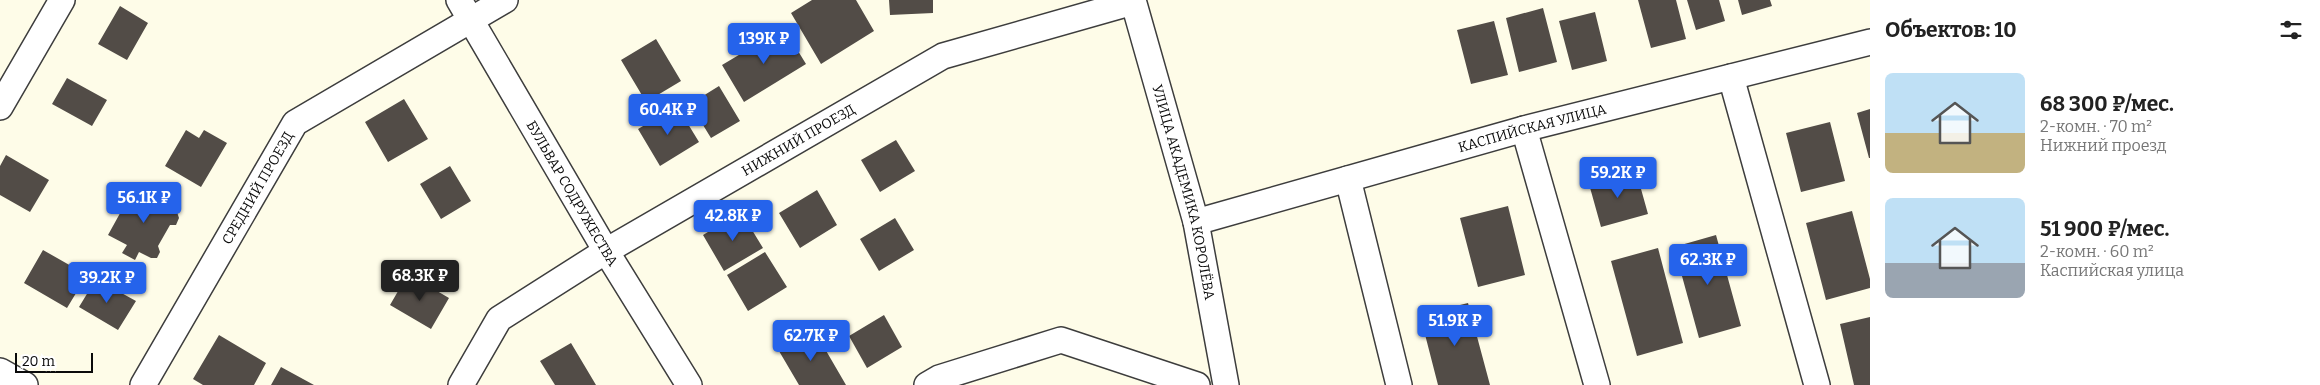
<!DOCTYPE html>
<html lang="ru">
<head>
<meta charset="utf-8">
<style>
  body { margin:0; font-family:Bitter,serif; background:#f2f2f2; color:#222; height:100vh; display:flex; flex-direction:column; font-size:19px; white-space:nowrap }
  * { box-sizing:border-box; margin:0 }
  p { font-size:16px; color:#767676 }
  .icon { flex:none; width:28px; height:28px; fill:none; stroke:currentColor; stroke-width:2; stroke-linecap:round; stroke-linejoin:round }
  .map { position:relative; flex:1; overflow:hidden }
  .side { display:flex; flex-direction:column; background:#fff; width:450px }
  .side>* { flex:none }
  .scale { position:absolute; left:15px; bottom:12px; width:78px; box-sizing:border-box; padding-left:5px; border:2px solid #0a0a0a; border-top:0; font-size:14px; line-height:18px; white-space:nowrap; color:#0a0a0a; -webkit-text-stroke:4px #fff; paint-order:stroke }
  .price { position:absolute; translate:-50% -42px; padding:0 11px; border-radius:5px; background:#2563eb; color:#fff; font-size:16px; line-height:32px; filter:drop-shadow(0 1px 2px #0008) }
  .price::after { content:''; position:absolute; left:50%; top:30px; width:15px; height:11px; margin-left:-8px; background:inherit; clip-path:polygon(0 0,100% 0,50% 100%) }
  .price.active { background:#222; color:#fff }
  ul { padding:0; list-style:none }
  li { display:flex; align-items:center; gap:15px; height:125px; padding:0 15px }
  li span { display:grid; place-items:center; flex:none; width:140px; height:100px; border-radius:8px; color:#555 }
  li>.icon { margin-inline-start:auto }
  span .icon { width:60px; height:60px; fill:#fffc; stroke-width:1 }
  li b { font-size:21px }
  h2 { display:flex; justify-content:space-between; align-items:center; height:60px; padding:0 15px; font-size:21px }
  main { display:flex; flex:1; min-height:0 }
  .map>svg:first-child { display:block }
  .building { fill:#524c47 }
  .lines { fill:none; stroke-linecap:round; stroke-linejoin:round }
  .street-casing { stroke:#3d3d3d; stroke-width:28 }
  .street { stroke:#fff; stroke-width:25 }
  .labels { text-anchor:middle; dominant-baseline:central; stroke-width:5; stroke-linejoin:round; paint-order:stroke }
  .street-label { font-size:14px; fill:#0a0a0a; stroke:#fff }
</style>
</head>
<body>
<main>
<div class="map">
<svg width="1870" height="385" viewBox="0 0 1870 385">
  <rect width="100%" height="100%" fill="#fefce8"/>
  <path class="building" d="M812 0H856L874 31 821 64 791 13Z
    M889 0H933V13L890 15Z
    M1638 0H1676L1686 39 1651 48Z
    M1687 0H1719L1725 21 1696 30Z
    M1738 0H1770L1772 6 1742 15Z
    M120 6 148 23 127 60 98 44Z
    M1543 8 1557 62 1519 72 1506 18Z
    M1595 12 1607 61 1572 70 1559 21Z
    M1494 21 1508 75 1471 84 1457 30Z
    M784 28 806 64 744 102 722 65Z
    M656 39 681 81 646 102 621 60Z
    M67 78 107 100 92 126 52 104Z
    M719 86 740 121 711 138 690 104Z
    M404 99 428 139 388 162 365 122Z
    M677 106 699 142 660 166 638 129Z
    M1870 109V158H1869L1857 113Z
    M1830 122 1845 181 1801 192 1786 133Z
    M186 130 199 138 204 130 227 143 201 187 165 166Z
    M896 140 915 171 880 192 861 160Z
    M6 155 49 180 30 212 0 195V166Z
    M450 166 471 201 441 219 420 184Z
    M1636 171 1648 214 1601 227 1589 184Z
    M134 188 152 199 157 190 171 198 166 206 177 212 179 218 176 225H170L158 246 160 252 157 258H151L139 252 135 260 122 253 127 245 108 235Z
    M817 190 837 225 800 248 779 213Z
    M1508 206 1525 275 1478 287 1460 218Z
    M1852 211 1870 279V288L1826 300 1806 223Z
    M741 212 763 248 724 271 703 235Z
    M895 218 914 250 879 271 860 239Z
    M1716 235 1741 326 1699 338 1674 247Z
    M1658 248 1683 343 1637 356 1611 261Z
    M43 250 87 275 67 308 24 283Z
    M765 252 787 287 748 311 727 275Z
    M408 274 449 298 431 329 390 305Z
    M96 279 136 301 118 330 79 307Z
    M1468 303 1490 385H1438L1420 315Z
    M884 315 902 347 867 368 849 336Z
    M1870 317V385H1854L1840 324Z
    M814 330 846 385H799L779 351Z
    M219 335 266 363 254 385H203L193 379Z
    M571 343 596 385H555L540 361Z
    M281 367 314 385H271Z"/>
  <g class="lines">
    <defs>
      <g id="street">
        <path id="s1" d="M459 0 606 251 689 385"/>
        <path id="s2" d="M1133 0 1196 222 1226 385"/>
        <path d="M1731 77 1817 385"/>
        <path d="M0 107 62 0"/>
        <path d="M1524 129 1597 385"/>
        <path d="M1348 179 1399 385"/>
        <path id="s3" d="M1196 222 1524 129 1870 42"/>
        <path d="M0 371 25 385"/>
        <path id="s4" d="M143 385 295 123 505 0"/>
        <path id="s5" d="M461 385 499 319 606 251 943 56 1133 2"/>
        <path d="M927 385 939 378 1061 340 1197 385"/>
      </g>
    </defs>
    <use href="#street" class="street-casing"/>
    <use href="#street" class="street"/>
  </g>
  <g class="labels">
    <g class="street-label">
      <text stroke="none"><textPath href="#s3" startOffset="349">КАСПИЙСКАЯ УЛИЦА</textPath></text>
      <text stroke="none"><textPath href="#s5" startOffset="425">НИЖНИЙ ПРОЕЗД</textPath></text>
      <text stroke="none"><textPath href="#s4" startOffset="228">СРЕДНИЙ ПРОЕЗД</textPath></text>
      <text stroke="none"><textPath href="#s2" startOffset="199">УЛИЦА АКАДЕМИКА КОРОЛЁВА</textPath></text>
      <text stroke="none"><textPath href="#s1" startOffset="224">БУЛЬВАР СОДРУЖЕСТВА</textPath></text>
    </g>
  </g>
</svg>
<div class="scale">20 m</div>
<b class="price" style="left:764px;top:65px">139K ₽</b>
<b class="price" style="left:668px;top:136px">60.4K ₽</b>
<b class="price" style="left:1618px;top:199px">59.2K ₽</b>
<b class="price" style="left:144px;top:224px">56.1K ₽</b>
<b class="price" style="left:733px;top:242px">42.8K ₽</b>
<b class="price" style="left:1708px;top:286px">62.3K ₽</b>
<b class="price active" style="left:420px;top:302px">68.3K ₽</b>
<b class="price" style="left:107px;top:304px">39.2K ₽</b>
<b class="price" style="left:1455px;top:347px">51.9K ₽</b>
<b class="price" style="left:811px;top:362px">62.7K ₽</b>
</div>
<section class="side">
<h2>Объектов: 10<svg class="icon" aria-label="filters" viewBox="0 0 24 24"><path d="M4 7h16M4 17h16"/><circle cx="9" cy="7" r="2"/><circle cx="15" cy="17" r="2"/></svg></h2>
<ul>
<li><span style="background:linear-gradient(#bfe0f5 60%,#c2b280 0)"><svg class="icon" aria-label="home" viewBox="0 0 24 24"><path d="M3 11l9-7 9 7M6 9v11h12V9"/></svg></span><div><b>68 300 ₽/мес.</b><p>2-комн. · 70 m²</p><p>Нижний проезд</p></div></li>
<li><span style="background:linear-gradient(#bfe0f5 65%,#9aa5b1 0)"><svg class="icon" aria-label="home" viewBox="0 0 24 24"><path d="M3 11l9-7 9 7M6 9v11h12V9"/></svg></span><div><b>51 900 ₽/мес.</b><p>2-комн. · 60 m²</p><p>Каспийская улица</p></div></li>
</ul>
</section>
</main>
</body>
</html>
